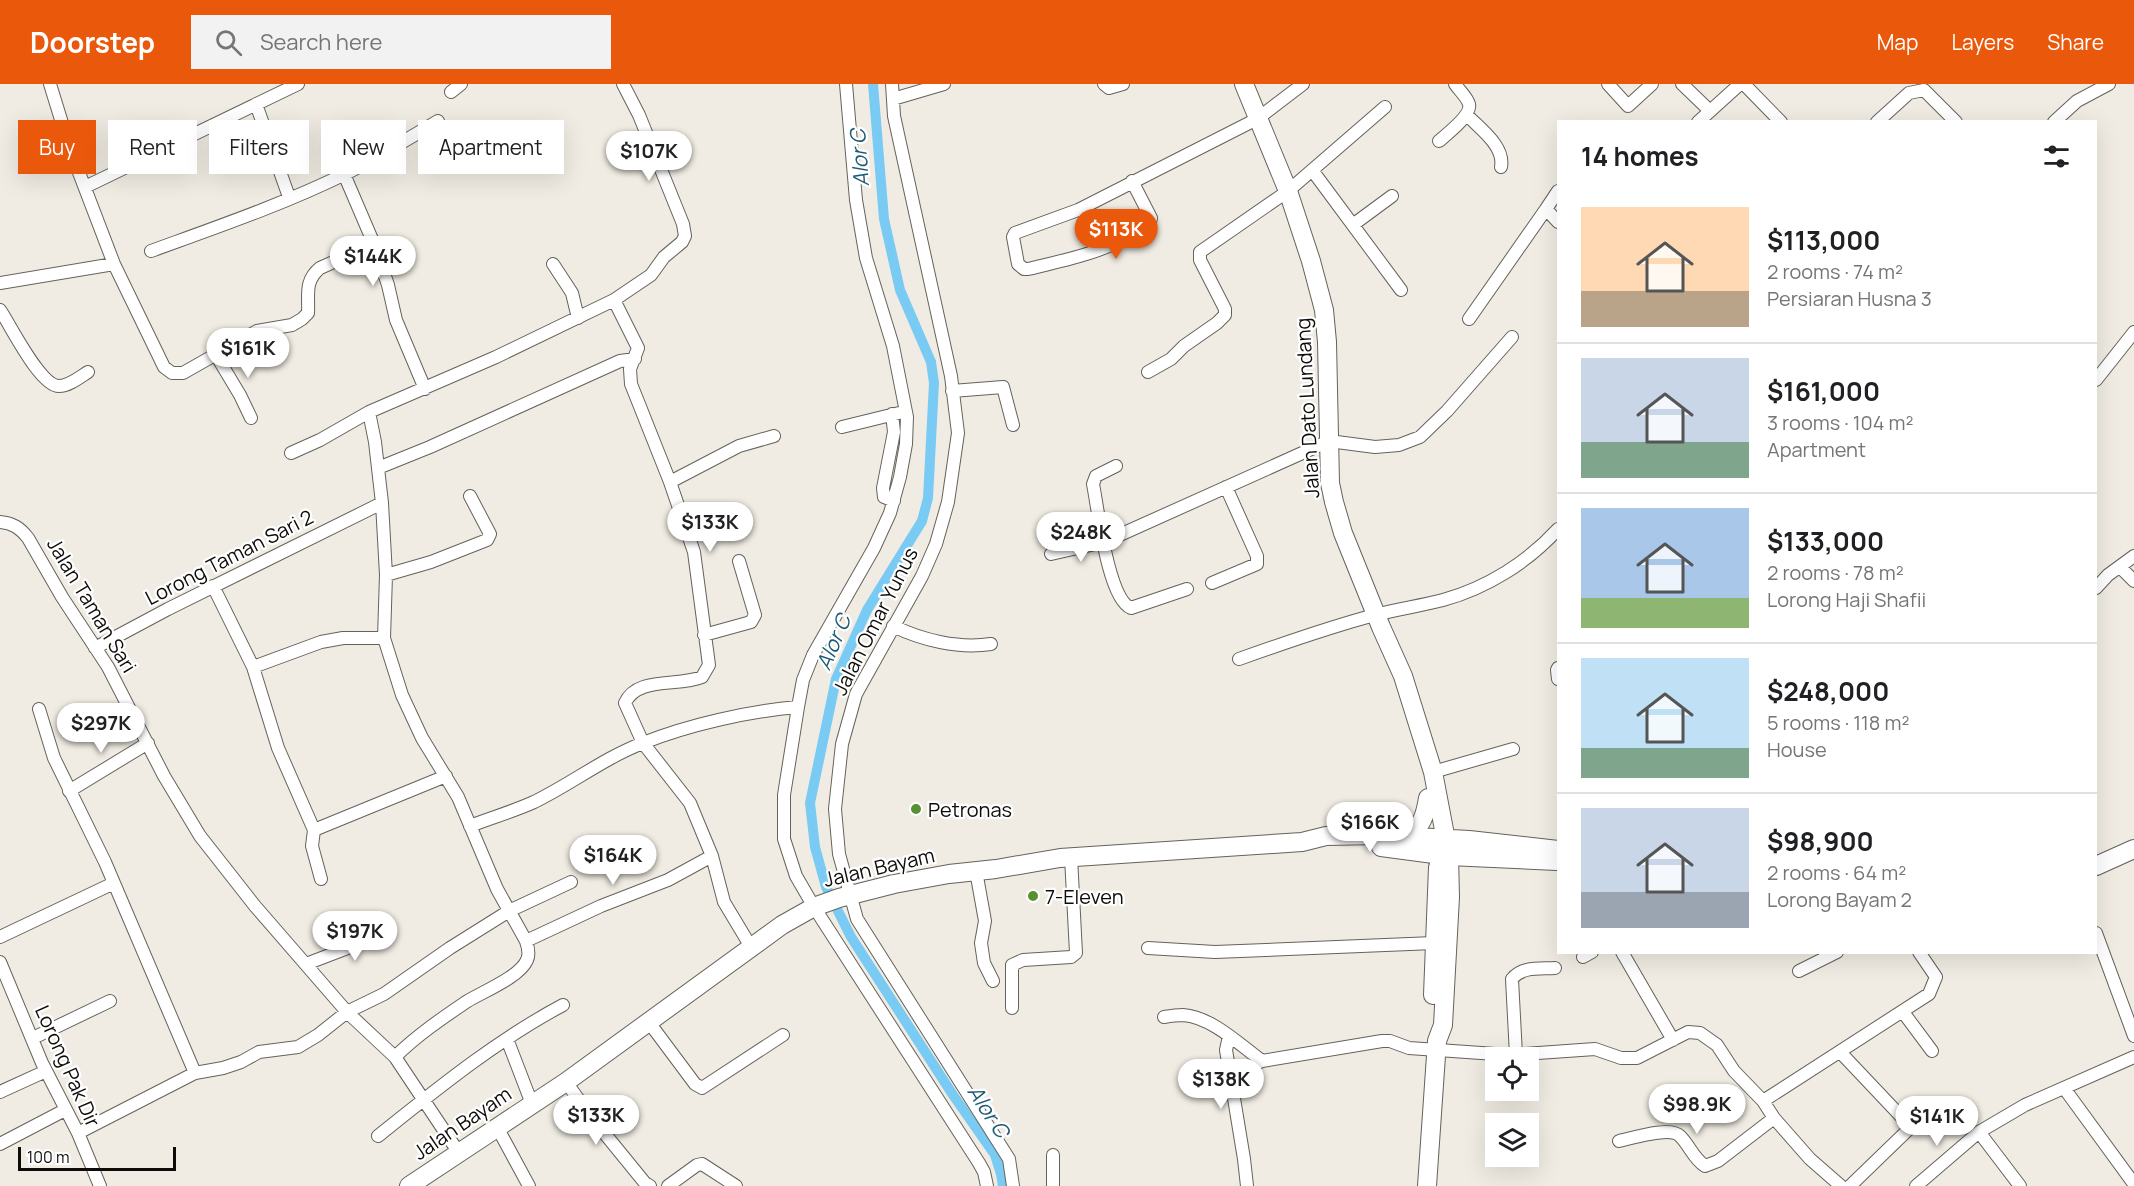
<!DOCTYPE html>
<html lang="en">
<head>
<meta charset="utf-8">
<style>
  body { margin:0; font-family:Manrope,sans-serif; background:#f2f2f2; color:#202124; height:100vh; display:flex; flex-direction:column; font-size:22px; white-space:nowrap }
  * { box-sizing:border-box; margin:0 }
  p { font-size:20px; color:#757577 }
  .icon { flex:none; width:33px; height:33px; fill:none; stroke:currentColor; stroke-width:2; stroke-linecap:round; stroke-linejoin:round }
  .map { position:relative; flex:1; overflow:hidden }
  .sheet { position:absolute; left:1557px; top:36px; width:540px; height:834px; display:flex; flex-direction:column; background:#fff; border-radius:0px; box-shadow:0 6px 24px #0002 }
  .sheet>* { flex:none }
  .banner { position:absolute; left:18px; top:36px; width:570px; height:54px; display:flex; gap:12px }
  .fabs { position:absolute; left:1485px; top:963px; display:grid; gap:12px }
  .fabs a { display:grid; place-items:center; width:54px; height:54px; border-radius:0px; background:#fff; box-shadow:0 6px 24px #0002; font-size:30px }
  .scale { position:absolute; left:18px; bottom:15px; width:158px; box-sizing:border-box; padding-left:6px; border:3px solid #0d0c09; border-top:0; font-size:16px; line-height:21px; white-space:nowrap; color:#0d0c09; -webkit-text-stroke:4px #fff; paint-order:stroke }
  .price { position:absolute; translate:-50% -51px; padding:0 14px; border-radius:21px; background:#fff; color:#222; font-size:20px; line-height:39px; filter:drop-shadow(0 2px 3px #0008) }
  .price::after { content:''; position:absolute; left:50%; top:36px; width:18px; height:14px; margin-left:-9px; background:inherit; clip-path:polygon(0 0,100% 0,50% 100%) }
  .price.selected { background:#ea580c; color:#fff }
  ul { padding:0; list-style:none }
  li { display:flex; align-items:center; gap:18px; height:150px; padding:0 24px }
  li+li { border-top:2px solid #e0e0e0 }
  li span { display:grid; place-items:center; flex:none; width:168px; height:120px; border-radius:0px; color:#555 }
  li>.icon { margin-inline-start:auto }
  span .icon { width:72px; height:72px; fill:#fffc; stroke-width:1 }
  li b { font-size:26px }
  h2 { display:flex; justify-content:space-between; align-items:center; height:72px; padding:0 24px; font-size:26px }
  .chip { padding:0 21px; border-radius:0px; background:#fff; box-shadow:0 6px 24px #0002; font-size:21px; line-height:54px }
  .chip.selected { background:#ea580c; color:#fff }
  header { display:flex; align-items:center; gap:36px; box-sizing:border-box; height:84px; padding:0 30px; background:#ea580c; color:#fff }
  header strong { font-size:28px }
  nav { display:flex; gap:33px; margin-inline-start:auto; font-size:21px }
  .search { width:420px; height:54px; background:#f2f2f2; display:flex; align-items:center; gap:15px; box-sizing:border-box; padding:0 21px; border-radius:0px; color:#757577; font-size:22px }
  .map>svg:first-child { display:block }
  .lines { fill:none; stroke-linecap:round; stroke-linejoin:round }
  .canal { stroke:#79cbf4; stroke-width:10 }
  .minor-casing { stroke:#65625b; stroke-width:14 }
  .secondary-casing { stroke:#65625b; stroke-width:20 }
  .minor { stroke:#fff; stroke-width:12 }
  .secondary { stroke:#fff; stroke-width:18 }
  .poi-dot { fill:#57912f; stroke:#fff; stroke-width:2 }
  .labels { text-anchor:middle; dominant-baseline:central; stroke-width:4.5; stroke-linejoin:round; paint-order:stroke }
  .street-label { font-size:20px; fill:#0d0c09; stroke:#fff }
  .poi-label { font-size:20px; fill:#0d0c09; stroke:#fff; text-anchor:start }
  .water-label { font-size:21px; font-style:italic; fill:#1c5b78; stroke:#fff }
</style>
</head>
<body>
<header>
<strong>Doorstep</strong>
<div class="search"><svg class="icon" aria-label="search" viewBox="0 0 24 24"><circle cx="10" cy="10" r="6"/><path d="M15 15l6 6"/></svg>Search here</div>
<nav><a>Map</a><a>Layers</a><a>Share</a></nav>
</header>
<div class="map">
<svg width="2134" height="1102" viewBox="0 0 2134 1102">
  <rect width="100%" height="100%" fill="#f0ece3"/>
  <g class="lines">
    <path class="canal" d="M873 0 884 135 900 206 931 278 934 299 928 414 922 437 867 526 836 595 810 719 815 763 826 803 851 853 953 1011 995 1071 1001 1090 1003 1102"/>
    <defs>
      <path id="minor" d="M50 0 70 65 114 180 164 283 172 289H183L257 247 292 241 302 235 308 229C309 211 304 197 320 184L374 160
        M846 0 856 116 866 174 893 262 907 333 906 360 900 393 890 429 874 464 813 571 803 596 798 623 784 711V755L796 792 814 823 979 1079 984 1088 987 1102
        M892 0 894 32 951 292 958 349 948 418 936 460 922 492 856 610 842 660 835 725 839 770 857 835 1009 1075 1013 1102
        M1104 0 1109 4 1123 0
        M1608 0 1628 22 1652 0
        M1682 0 1709 26
        M1744 0 1781 38
        M451 8 461 0
        M893 15 944 0
        M256 20 289 113
        M1467 31C1480 45 1505 62 1501 83
        M1698 38 1740 0
        M1877 38 1909 9 1924 6 1956 38
        M2054 38 2077 17 2109 0
        M1439 57C1447 50 1472 31 1469 20 1467 13 1459 6 1455 0
        M1312 86 1401 206
        M344 90 374 160 388 201 396 236 425 305
        M1132 97 1151 134C1150 143 1142 145 1135 149 1101 169 1066 176 1028 185H1024L1018 180 1013 153 1015 149 1078 126 1257 35 1303 0
        M85 103 298 0
        M1546 125 1558 107
        M1354 140 1392 112
        M151 167C217 143 284 120 347 89 378 73 408 55 438 37
        M553 180 572 209 578 234
        M0 199 114 180
        M614 216 638 264 630 285 631 300 670 398 694 468 709 581 702 593C678 603 637 592 625 619L643 659 690 719 712 772 724 818 751 863
        M0 226C11 242 40 302 59 302 69 302 80 293 88 288
        M1469 235 1546 125 1558 138
        M216 271 240 311 251 334
        M1148 288 1171 275 1184 262 1217 239 1225 231V225L1200 176V168L1288 107 1385 23
        M2096 296 2134 248
        M952 307 1003 303 1013 341
        M369 328 375 358 382 419 386 491 384 554 402 611 422 654 458 713 497 805 526 857C528 863 530 870 527 876 520 893 482 908 466 918 441 935 416 952 395 973
        M892 330 894 348 883 404 884 413 894 417
        M842 343 899 329
        M291 369 320 356 369 328 496 273 614 216 651 191 664 173 682 158 685 152 683 140 639 31 623 0
        M1116 382 1096 392 1093 400C1098 425 1108 515 1131 524L1187 505
        M378 384 430 363 620 277 635 275
        M670 398 739 362 774 352
        M0 438C13 439 20 444 28 454L62 513 108 583 164 692 200 752 255 822 347 928 395 973 459 1069
        M1051 470 1104 458 1329 357 1375 363 1399 361 1420 353 1447 327 1512 253
        M2120 483 2134 497
        M386 491 431 478 487 456 490 450 470 412
        M1212 499 1257 480V472L1226 403
        M213 502 253 583 278 664 314 746 312 762 321 795
        M2096 504 2108 491 2134 472
        M893 542C922 556 958 565 991 560
        M704 551 751 538 755 531 739 477
        M95 564 168 525 382 419
        M1239 575C1284 559 1329 543 1375 531 1397 525 1420 522 1443 516 1487 504 1528 478 1558 445
        M253 583 321 558 343 554H384
        M1558 584 1557 586 1558 595
        M39 625 54 674 105 778 195 989
        M1433 688 1513 665
        M69 707 148 659
        M470 742C491 734 514 727 534 718 571 700 604 674 643 659 688 641 749 627 798 623
        M314 746 446 692
        M976 787 985 837 981 859 984 879 993 897
        M2096 849 2134 952
        M0 853 114 799
        M526 857 601 822 668 796 712 772
        M1148 864 1215 868 1434 859
        M1622 868 1673 956
        M1583 873 1592 868
        M0 878 42 979 78 1049 100 1102
        M306 880 366 857 381 842
        M1799 887 1837 868
        M1012 924V881L1023 876 1071 873 1076 869 1071 773
        M1903 928 1932 967
        M1164 933C1170 932 1177 931 1183 931 1212 933 1240 961 1262 977
        M648 937 695 1000 702 1004 783 951
        M1229 952 1226 966 1244 1075 1247 1102
        M33 954 110 917
        M507 955 532 1020
        M1841 969 1911 1043 1850 1102
        M1516 971 1512 895C1522 882 1540 885 1555 884
        M1230 991 1262 977 1382 957H1390L1409 964 1510 971 1595 965 1621 974H1637L1688 948 1700 949 1717 961 1734 987 1763 1017 1774 1034 1810 1075 1841 1102
        M566 998 592 1034 645 1099 650 1102
        M2064 1004 2134 1100
        M0 1008 46 987
        M1763 1017 1929 910 1936 893 1919 868
        M497 1043 529 1102
        M78 1049 195 989 223 984 241 978 259 968 298 963 318 951 347 928 384 910 450 864 509 827 571 798
        M378 1052C437 1005 497 956 563 921
        M1619 1057C1633 1054 1670 1042 1680 1052 1690 1062 1693 1074 1705 1082L1718 1077 1774 1034
        M0 1060 65 1026
        M668 1102 697 1081 702 1080 736 1102
        M1053 1102V1071
        M1916 1102 1979 1048
        M2020 1102 1979 1048 2025 1021 2134 973"/>
      <path id="secondary" d="M1244 0 1288 107 1311 177 1324 226 1327 258 1330 399 1334 418 1343 449 1381 543 1403 592 1433 688 1449 772 1450 813 1443 941 1437 957 1427 1102
        M1399 750C1421 749 1425 733 1428 714
        M1381 763 1449 772 1557 777
        M2096 782 2134 765
        M1433 911 1438 783
        M409 1102 566 998 782 841 814 823 839 814 894 800 949 790 996 785 1060 774 1302 758 1326 752 1380 751 1469 756 1558 766"/>
    </defs>
    <use href="#minor" class="minor-casing"/>
    <use href="#secondary" class="secondary-casing"/>
    <use href="#minor" class="minor"/>
    <use href="#secondary" class="secondary"/>
  </g>
  <g class="poi-dot">
    <circle cx="916" cy="725" r="6"/>
    <circle cx="1033" cy="812" r="6"/>
  </g>
  <g class="labels">
    <g class="street-label">
      <text transform="translate(1307 324) rotate(-93)">Jalan Dato Lundang</text>
      <text transform="translate(229 473) rotate(-27)">Lorong Taman Sari 2</text>
      <text transform="translate(92 521) rotate(59)">Jalan Taman Sari</text>
      <text transform="translate(875 537) rotate(-63)">Jalan Omar Yunus</text>
      <text transform="translate(879 783) rotate(-13)">Jalan Bayam</text>
      <text transform="translate(68 982) rotate(66)">Lorong Pak Dir</text>
      <text transform="translate(462 1039) rotate(-34)">Jalan Bayam</text>
    </g>
    <g class="poi-label">
      <text x="928" y="725">Petronas</text>
      <text x="1045" y="812">7-Eleven</text>
    </g>
    <g class="water-label">
      <text transform="translate(859 74) rotate(-94)">Alor C</text>
      <text transform="translate(833 558) rotate(-67)">Alor C</text>
      <text transform="translate(989 1027) rotate(57)">Alor C</text>
    </g>
  </g>
</svg>
<div class="fabs">
<a><svg class="icon" aria-label="locate" viewBox="0 0 24 24"><circle cx="12" cy="12" r="6"/><path d="M12 2v4M12 18v4M2 12h4M18 12h4"/></svg></a>
<a><svg class="icon" aria-label="layers" viewBox="0 0 24 24"><path d="M12 4l9 5-9 5-9-5zM3 14l9 5 9-5"/></svg></a>
</div>
<div class="scale">100 m</div>
<b class="price" style="left:649px;top:98px">$107K</b>
<b class="price selected" style="left:1116px;top:176px">$113K</b>
<b class="price" style="left:373px;top:203px">$144K</b>
<b class="price" style="left:248px;top:295px">$161K</b>
<b class="price" style="left:710px;top:469px">$133K</b>
<b class="price" style="left:1081px;top:479px">$248K</b>
<b class="price" style="left:101px;top:670px">$297K</b>
<b class="price" style="left:1370px;top:769px">$166K</b>
<b class="price" style="left:613px;top:802px">$164K</b>
<b class="price" style="left:355px;top:878px">$197K</b>
<b class="price" style="left:1221px;top:1026px">$138K</b>
<b class="price" style="left:1697px;top:1051px">$98.9K</b>
<b class="price" style="left:596px;top:1062px">$133K</b>
<b class="price" style="left:1937px;top:1063px">$141K</b>
<div class="banner">
<a class="chip selected">Buy</a>
<a class="chip">Rent</a>
<a class="chip">Filters</a>
<a class="chip">New</a>
<a class="chip">Apartment</a>
</div>
<section class="sheet">
<h2>14 homes<svg class="icon" aria-label="filters" viewBox="0 0 24 24"><path d="M4 7h16M4 17h16"/><circle cx="9" cy="7" r="2"/><circle cx="15" cy="17" r="2"/></svg></h2>
<ul>
<li><span style="background:linear-gradient(#ffd9b3 70%,#b9a48a 0)"><svg class="icon" aria-label="home" viewBox="0 0 24 24"><path d="M3 11l9-7 9 7M6 9v11h12V9"/></svg></span><div><b>$113,000</b><p>2 rooms · 74 m²</p><p>Persiaran Husna 3</p></div></li>
<li><span style="background:linear-gradient(#c9d6e8 70%,#7fa58c 0)"><svg class="icon" aria-label="home" viewBox="0 0 24 24"><path d="M3 11l9-7 9 7M6 9v11h12V9"/></svg></span><div><b>$161,000</b><p>3 rooms · 104 m²</p><p>Apartment</p></div></li>
<li><span style="background:linear-gradient(#a9c7e8 75%,#8fb573 0)"><svg class="icon" aria-label="home" viewBox="0 0 24 24"><path d="M3 11l9-7 9 7M6 9v11h12V9"/></svg></span><div><b>$133,000</b><p>2 rooms · 78 m²</p><p>Lorong Haji Shafii</p></div></li>
<li><span style="background:linear-gradient(#bfe0f5 75%,#7fa58c 0)"><svg class="icon" aria-label="home" viewBox="0 0 24 24"><path d="M3 11l9-7 9 7M6 9v11h12V9"/></svg></span><div><b>$248,000</b><p>5 rooms · 118 m²</p><p>House</p></div></li>
<li><span style="background:linear-gradient(#c9d6e8 70%,#9aa5b1 0)"><svg class="icon" aria-label="home" viewBox="0 0 24 24"><path d="M3 11l9-7 9 7M6 9v11h12V9"/></svg></span><div><b>$98,900</b><p>2 rooms · 64 m²</p><p>Lorong Bayam 2</p></div></li>
</ul>
</section>
</div>
</body>
</html>
